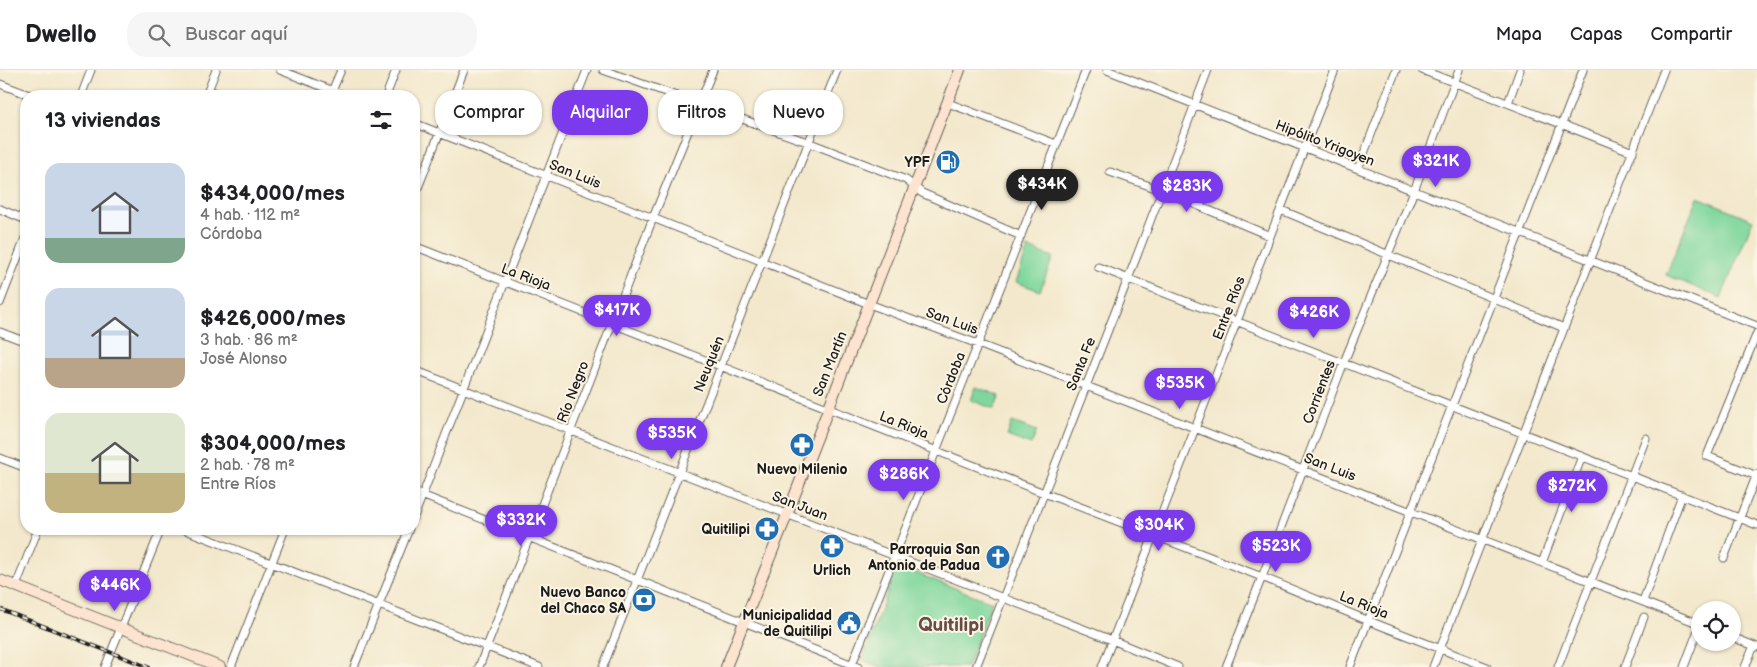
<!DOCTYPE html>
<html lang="es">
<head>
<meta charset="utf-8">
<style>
  body { margin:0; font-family:"Balsamiq Sans",sans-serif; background:#f6f6f6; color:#202124; height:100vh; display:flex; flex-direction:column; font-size:19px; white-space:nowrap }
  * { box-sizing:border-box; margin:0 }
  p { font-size:16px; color:#757577 }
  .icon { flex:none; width:28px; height:28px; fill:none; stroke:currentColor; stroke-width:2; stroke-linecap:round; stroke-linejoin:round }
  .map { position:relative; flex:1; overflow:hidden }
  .side { position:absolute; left:20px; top:20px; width:400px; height:445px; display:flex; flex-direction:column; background:#fff; border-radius:20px; box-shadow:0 1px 4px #0004 }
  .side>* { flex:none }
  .guide { position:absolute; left:435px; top:20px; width:475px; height:45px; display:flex; gap:10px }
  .tools { position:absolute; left:1691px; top:531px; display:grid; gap:10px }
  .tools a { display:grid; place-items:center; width:50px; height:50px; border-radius:50%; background:#fff; box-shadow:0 1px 4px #0004; font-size:25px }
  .price { position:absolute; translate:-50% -42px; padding:0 11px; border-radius:18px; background:#7c3aed; color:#fff; font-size:16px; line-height:32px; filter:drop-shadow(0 1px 2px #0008) }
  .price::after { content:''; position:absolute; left:50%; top:30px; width:15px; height:11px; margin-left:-8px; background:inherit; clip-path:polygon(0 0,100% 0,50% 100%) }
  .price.on { background:#222; color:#fff }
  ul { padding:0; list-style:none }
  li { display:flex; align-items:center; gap:15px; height:125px; padding:0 25px }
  li span { display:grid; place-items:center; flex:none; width:140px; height:100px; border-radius:15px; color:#555 }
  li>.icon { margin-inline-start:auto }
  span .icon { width:60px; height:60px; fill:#fffc; stroke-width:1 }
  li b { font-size:21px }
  h2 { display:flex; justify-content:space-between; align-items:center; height:60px; padding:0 25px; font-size:21px }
  .pill { padding:0 18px; border-radius:20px; background:#fff; box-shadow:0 1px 4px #0004; font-size:18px; line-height:45px }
  .pill.on { background:#7c3aed; color:#fff }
  header { display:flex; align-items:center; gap:30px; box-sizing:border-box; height:70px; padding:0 25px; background:#fff; border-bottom:1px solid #e0e0e0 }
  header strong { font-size:24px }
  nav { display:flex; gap:28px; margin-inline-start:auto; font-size:18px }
  .search { width:350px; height:45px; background:#f6f6f6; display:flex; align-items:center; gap:12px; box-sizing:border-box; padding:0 18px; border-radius:20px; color:#757577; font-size:19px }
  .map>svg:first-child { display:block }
  .green { fill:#7fd79d; stroke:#4e7a5c }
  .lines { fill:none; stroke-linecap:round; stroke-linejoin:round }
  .street-casing { stroke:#67635a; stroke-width:9 }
  .secondary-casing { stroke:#67635a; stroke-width:12 }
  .street { stroke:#fff; stroke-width:7 }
  .secondary { stroke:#fde4d0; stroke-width:10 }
  .rail-casing { stroke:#1c1c1c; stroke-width:4 }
  .rail { stroke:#fcf5e5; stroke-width:2; stroke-dasharray:5.5; stroke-linecap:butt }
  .labels { text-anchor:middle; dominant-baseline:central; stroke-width:4; stroke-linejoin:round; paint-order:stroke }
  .street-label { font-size:14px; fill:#1c1c1c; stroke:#fcf5e5 }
  .poi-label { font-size:14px; font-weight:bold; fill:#1c1c1c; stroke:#fcf5e5; text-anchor:end }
  .district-label { font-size:19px; font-weight:bold; fill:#694c45; stroke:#fcf5e5 }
</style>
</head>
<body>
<header>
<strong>Dwello</strong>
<div class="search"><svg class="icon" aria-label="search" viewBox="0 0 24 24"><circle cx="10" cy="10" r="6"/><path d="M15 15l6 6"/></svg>Buscar aquí</div>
<nav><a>Mapa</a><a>Capas</a><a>Compartir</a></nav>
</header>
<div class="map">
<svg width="1757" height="597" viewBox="0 0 1757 597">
  <rect width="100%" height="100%" fill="#fcf5e5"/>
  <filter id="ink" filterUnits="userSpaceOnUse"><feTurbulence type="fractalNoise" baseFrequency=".02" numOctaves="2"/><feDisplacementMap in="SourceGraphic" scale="10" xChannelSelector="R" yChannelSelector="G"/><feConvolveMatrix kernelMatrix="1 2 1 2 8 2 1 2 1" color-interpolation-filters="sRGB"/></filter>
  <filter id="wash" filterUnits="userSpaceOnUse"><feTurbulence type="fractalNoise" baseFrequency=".0096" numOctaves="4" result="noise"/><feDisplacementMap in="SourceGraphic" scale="20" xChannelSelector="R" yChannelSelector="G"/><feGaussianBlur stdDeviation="1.12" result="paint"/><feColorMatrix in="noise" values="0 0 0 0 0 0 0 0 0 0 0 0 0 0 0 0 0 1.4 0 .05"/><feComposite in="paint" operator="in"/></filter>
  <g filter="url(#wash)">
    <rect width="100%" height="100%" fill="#f3e8cc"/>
    <path class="green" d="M1698 127 1753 150 1721 228 1666 205Z
      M1028 178 1053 187 1040 221 1016 212Z
      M976 317 1000 326 994 339 971 330Z
      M1012 352 1037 361 1031 375 1007 366Z
      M897 496 992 532 967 597H881L862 590Z"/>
  </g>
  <g filter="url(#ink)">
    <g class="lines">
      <defs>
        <path id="street" d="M280 0 346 26
          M603 0 810 73 906 110 922 123 1021 166
          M1107 0 1757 256
          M1422 0 1633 82
          M0 14 32 26
          M208 20 225 26
          M81 26 91 0
          M206 26 216 0
          M330 26 341 0
          M386 26 396 0
          M948 33 1056 74
          M1508 33 1520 0
          M414 53 869 234 978 274 1700 554
          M1358 99 1396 0
          M1110 102 1161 120 1270 166
          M414 128 464 0
          M0 139 26 150
          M1281 140 1564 258
          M414 176 1044 423 1262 507 1369 551 1487 597
          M1098 197 1757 455
          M0 233 26 166
          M0 262 26 272
          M1757 263 1707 386 1757 406
          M414 300C646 392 879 481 1112 570L1178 597
          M0 388 26 398
          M414 422 858 597
          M414 447 587 0
          M183 459 539 597
          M1724 488 1757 404
          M1542 493 1582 386
          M16 516 38 459
          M1643 531 1682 425
          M1732 567 1757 577
          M105 597 161 459
          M231 597 285 459
          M354 597 409 459
          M479 597 653 148 713 0
          M603 597 837 0
          M851 597 1086 0
          M976 597 1128 209 1208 0
          M1102 597 1335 0
          M1226 597 1262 507 1344 292 1414 121 1459 0
          M1350 597 1583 0
          M1433 597 1664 0
          M1558 597 1646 368
          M1625 597 1644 547
          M1684 597 1700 555
          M1745 597 1754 576"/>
        <path id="secondary" d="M0 510 220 597
          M726 597 787 445 960 0"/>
      </defs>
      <use href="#street" class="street-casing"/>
      <use href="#secondary" class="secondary-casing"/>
      <use href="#street" class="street"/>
      <use href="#secondary" class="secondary"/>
      <defs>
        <path id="rail" d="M0 539 148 597"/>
      </defs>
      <use href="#rail" class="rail-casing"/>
      <use href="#rail" class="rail"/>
    </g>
  </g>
  <defs>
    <symbol id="fuel-disc" viewBox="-11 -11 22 22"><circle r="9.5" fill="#1f6fb2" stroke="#fcf5e5"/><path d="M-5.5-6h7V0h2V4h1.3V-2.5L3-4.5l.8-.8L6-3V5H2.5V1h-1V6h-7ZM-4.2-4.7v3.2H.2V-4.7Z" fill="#fff"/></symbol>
    <symbol id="pharmacy-disc" viewBox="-11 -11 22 22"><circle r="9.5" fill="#1f6fb2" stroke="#fcf5e5"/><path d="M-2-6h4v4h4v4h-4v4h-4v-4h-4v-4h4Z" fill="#fff"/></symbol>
    <symbol id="church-disc" viewBox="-11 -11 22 22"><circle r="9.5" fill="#1f6fb2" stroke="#fcf5e5"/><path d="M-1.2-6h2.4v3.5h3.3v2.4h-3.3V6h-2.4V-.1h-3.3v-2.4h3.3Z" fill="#fff"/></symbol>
    <symbol id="bank-disc" viewBox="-11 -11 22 22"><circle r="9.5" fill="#1f6fb2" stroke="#fcf5e5"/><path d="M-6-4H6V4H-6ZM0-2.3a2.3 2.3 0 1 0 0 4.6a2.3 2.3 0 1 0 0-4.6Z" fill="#fff"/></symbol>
    <symbol id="civic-disc" viewBox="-11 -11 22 22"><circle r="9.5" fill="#1f6fb2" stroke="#fcf5e5"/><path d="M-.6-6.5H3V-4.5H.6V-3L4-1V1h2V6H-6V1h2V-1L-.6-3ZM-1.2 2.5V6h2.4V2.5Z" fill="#fff"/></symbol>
  </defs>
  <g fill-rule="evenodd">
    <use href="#fuel-disc" x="934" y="78" width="28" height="28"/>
    <use href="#pharmacy-disc" x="788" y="361" width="28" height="28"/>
    <use href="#pharmacy-disc" x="753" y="445" width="28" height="28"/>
    <use href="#pharmacy-disc" x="818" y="462" width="28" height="28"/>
    <use href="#church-disc" x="984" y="473" width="28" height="28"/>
    <use href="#bank-disc" x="630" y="516" width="28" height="28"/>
    <use href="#civic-disc" x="835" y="539" width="28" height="28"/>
  </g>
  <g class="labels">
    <g class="street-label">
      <text transform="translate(1325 73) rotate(21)">Hipólito Yrigoyen</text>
      <text transform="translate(575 104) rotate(22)">San Luis</text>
      <text transform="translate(526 207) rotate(21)">La Rioja</text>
      <text transform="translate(1229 238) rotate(-69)">Entre Ríos</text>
      <text transform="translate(952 251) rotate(20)">San Luis</text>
      <text transform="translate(709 294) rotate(-68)">Neuquén</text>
      <text transform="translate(830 294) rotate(-68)">San Martín</text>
      <text transform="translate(1081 294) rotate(-68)">Santa Fe</text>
      <text transform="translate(951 308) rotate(-68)">Córdoba</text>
      <text transform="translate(573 322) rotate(-69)">Río Negro</text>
      <text transform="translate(1319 322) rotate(-69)">Corrientes</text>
      <text transform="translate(904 355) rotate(22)">La Rioja</text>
      <text transform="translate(1330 397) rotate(21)">San Luis</text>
      <text transform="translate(800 436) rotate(21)">San Juan</text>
      <text transform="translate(1364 535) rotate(22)">La Rioja</text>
    </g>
    <g class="poi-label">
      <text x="930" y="92">YPF</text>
      <text x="802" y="399" text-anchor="middle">Nuevo Milenio</text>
      <text x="750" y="459">Quitilipi</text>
      <text x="980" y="479">Parroquia San<tspan x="980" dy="16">Antonio de Padua</tspan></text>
      <text x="832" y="500" text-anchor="middle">Urlich</text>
      <text x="626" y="522">Nuevo Banco<tspan x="626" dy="16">del Chaco SA</tspan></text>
      <text x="832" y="545">Municipalidad<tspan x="832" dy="16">de Quitilipi</tspan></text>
    </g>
    <g class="district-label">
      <text x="951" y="555">Quitilipi</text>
    </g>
  </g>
</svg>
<div class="tools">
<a><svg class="icon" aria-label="locate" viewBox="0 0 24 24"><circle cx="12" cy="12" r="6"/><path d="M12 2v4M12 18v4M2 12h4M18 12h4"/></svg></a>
</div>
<b class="price" style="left:1436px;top:118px">$321K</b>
<b class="price on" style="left:1042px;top:141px">$434K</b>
<b class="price" style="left:1187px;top:143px">$283K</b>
<b class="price" style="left:617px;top:267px">$417K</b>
<b class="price" style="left:1314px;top:269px">$426K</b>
<b class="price" style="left:1180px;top:340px">$535K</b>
<b class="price" style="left:672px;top:390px">$535K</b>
<b class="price" style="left:904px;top:431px">$286K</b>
<b class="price" style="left:1572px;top:443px">$272K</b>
<b class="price" style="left:521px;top:477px">$332K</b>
<b class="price" style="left:1159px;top:482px">$304K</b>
<b class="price" style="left:1276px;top:503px">$523K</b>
<b class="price" style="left:115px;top:542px">$446K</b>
<div class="guide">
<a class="pill">Comprar</a>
<a class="pill on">Alquilar</a>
<a class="pill">Filtros</a>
<a class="pill">Nuevo</a>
</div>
<section class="side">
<h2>13 viviendas<svg class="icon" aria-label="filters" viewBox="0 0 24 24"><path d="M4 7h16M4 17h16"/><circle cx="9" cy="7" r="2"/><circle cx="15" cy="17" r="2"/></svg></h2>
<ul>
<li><span style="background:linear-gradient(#c9d6e8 75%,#7fa58c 0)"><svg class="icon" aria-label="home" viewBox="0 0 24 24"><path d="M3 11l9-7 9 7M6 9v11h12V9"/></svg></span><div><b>$434,000/mes</b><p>4 hab. · 112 m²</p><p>Córdoba</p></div></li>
<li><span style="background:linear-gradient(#c9d6e8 70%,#b9a48a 0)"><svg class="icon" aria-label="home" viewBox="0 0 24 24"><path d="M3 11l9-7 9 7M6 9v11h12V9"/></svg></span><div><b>$426,000/mes</b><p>3 hab. · 86 m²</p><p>José Alonso</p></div></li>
<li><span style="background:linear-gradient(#dfe7d0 60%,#c2b280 0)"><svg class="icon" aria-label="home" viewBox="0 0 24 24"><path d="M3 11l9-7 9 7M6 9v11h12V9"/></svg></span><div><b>$304,000/mes</b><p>2 hab. · 78 m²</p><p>Entre Ríos</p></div></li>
</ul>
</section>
</div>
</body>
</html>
